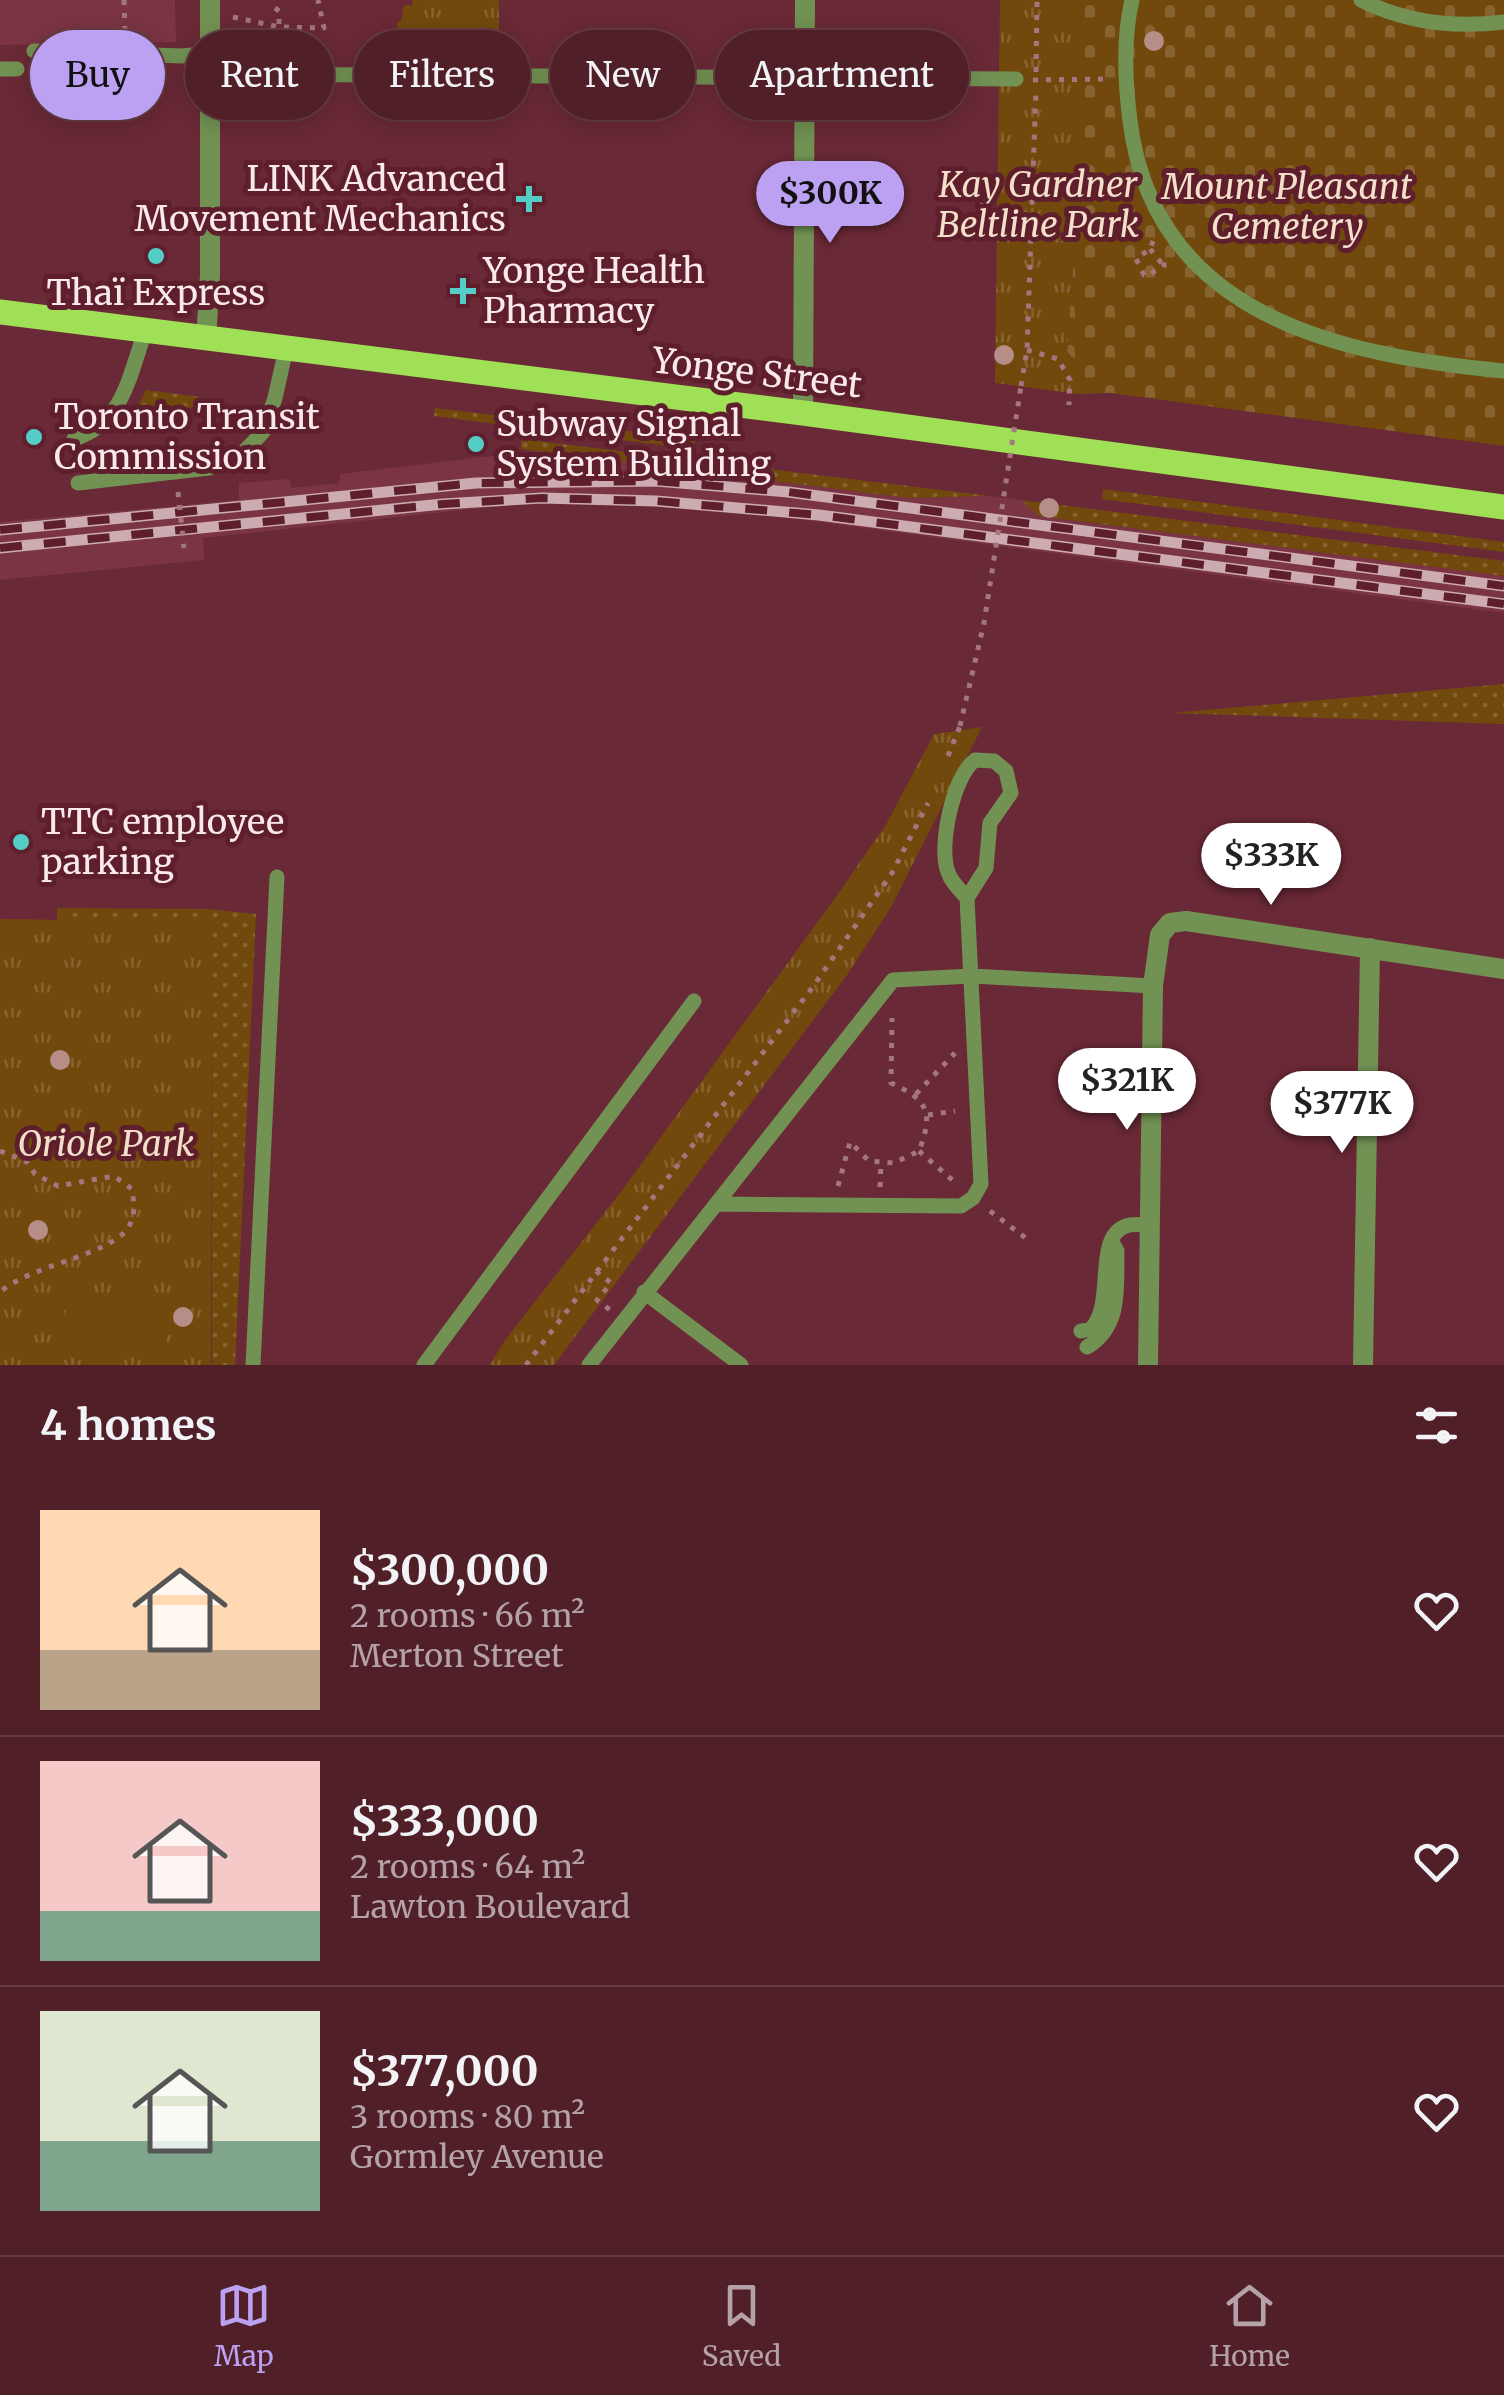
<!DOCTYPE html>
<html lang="en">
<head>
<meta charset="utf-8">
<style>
  body { margin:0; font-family:Merriweather,serif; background:#5a2c34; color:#f1f3f6; height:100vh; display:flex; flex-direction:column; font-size:38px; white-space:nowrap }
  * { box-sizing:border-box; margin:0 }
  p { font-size:32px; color:#b4a2a8 }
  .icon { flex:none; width:55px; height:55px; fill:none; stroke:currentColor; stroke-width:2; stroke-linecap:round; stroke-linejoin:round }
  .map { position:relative; height:1365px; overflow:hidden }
  .details { display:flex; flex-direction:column; background:#501f28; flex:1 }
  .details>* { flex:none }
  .guide { position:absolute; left:30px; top:30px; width:1000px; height:90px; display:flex; gap:20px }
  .price { position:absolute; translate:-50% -85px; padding:0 22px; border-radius:35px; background:#fff; color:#222; font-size:32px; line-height:65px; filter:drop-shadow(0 2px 5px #0008) }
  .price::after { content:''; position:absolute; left:50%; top:60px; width:30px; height:22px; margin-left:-15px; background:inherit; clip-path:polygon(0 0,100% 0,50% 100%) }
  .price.selected { background:#bca0f2; color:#111 }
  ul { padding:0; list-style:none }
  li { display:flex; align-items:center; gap:30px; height:250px; padding:0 40px }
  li+li { border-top:2px solid #673d45 }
  li span { display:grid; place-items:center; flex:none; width:280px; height:200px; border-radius:0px; color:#555 }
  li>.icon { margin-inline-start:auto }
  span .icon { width:120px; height:120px; fill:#fffc; stroke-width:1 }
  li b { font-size:42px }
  h2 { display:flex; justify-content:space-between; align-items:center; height:120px; padding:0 40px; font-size:42px }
  .pill { padding:0 35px; border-radius:45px; background:#501f28; box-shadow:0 5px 25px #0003,0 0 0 2px #673d45; font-size:35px; line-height:90px }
  .pill.selected { background:#bca0f2; color:#111 }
  .tabs { display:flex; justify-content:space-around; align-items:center; height:140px; border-top:2px solid #673d45; background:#501f28; font-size:28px; color:#b4a2a8 }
  .tabs a { display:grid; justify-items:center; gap:5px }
  .tabs .selected { color:#bca0f2 }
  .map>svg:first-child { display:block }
  .built { fill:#7a3442 }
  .grass { fill:url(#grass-dots) }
  .cemetery { fill:url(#cemetery-stones) }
  .park { fill:url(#park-tufts) }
  .pitch { fill:#72490d }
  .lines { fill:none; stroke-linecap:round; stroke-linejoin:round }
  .path { stroke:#a4767f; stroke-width:5; stroke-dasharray:5 8; stroke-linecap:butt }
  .lane { stroke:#729253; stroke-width:15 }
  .street { stroke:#729253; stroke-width:20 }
  .primary { stroke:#a0e056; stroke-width:25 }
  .rail-casing { stroke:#ccacb1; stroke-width:11 }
  .rail { stroke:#5e1e2c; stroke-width:8; stroke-dasharray:22; stroke-linecap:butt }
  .path-bridge { stroke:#a4767f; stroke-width:5; stroke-dasharray:5 8; stroke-linecap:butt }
  .tree { fill:#b68e87 }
  .poi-dot { fill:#54cdc7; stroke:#5e1e2c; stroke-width:4 }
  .labels { text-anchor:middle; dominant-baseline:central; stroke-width:10; stroke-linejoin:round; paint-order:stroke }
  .poi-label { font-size:35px; fill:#fae9ea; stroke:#5e1e2c; text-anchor:start }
  .park-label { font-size:35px; font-style:italic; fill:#f4e0ca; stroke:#5e1e2c }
  .street-label { font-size:35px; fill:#fae9ea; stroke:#5e1e2c }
</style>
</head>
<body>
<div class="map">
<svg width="1504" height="1365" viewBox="0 0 1504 1365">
  <defs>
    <pattern id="grass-dots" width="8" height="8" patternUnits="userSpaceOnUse" patternTransform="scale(2.5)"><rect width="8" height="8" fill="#72490d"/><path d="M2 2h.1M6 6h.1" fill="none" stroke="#876330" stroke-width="1.8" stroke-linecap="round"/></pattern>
    <pattern id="cemetery-stones" width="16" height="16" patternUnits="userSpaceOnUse" patternTransform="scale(2.5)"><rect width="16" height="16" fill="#72490d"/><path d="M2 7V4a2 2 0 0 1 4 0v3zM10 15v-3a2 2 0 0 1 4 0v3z" fill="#876330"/></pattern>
    <pattern id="park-tufts" width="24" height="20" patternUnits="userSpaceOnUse" patternTransform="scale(2.5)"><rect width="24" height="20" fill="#72490d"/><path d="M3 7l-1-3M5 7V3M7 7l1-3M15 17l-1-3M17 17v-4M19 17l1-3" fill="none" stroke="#876330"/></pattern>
  </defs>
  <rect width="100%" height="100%" fill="#6a2936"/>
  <path class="built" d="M0 0H175L176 42 0 45Z
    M541 450 909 498 990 496 1021 500 1040 516 1504 576V613L684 504 546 501 203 538 204 560 0 580V522L239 500V483L289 479 291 488 339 483 340 474Z"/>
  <path class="grass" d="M146 390 200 397 198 404 179 413 133 416Z
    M435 408 695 439 694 449 434 416Z
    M521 439 990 496 909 498 521 449Z
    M1103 489 1504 542V552L1102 499Z
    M1021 500 1504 561V576L1039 516Z
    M1504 684V724L1171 713Z
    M57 908 207 909 256 914 235 1365H212V923L57 920Z"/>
  <path class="cemetery" d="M1083 0H1504V446L1111 393 1079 394 1083 373 1067 351 1078 199 1077 81Z"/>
  <path class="park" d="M413 0H499V62H397V22L401 21 404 5H412Z
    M1000 0H1083L1077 81 1078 199 1067 351 1083 373 1079 394 995 383Z
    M982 727 890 909 847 975 554 1365H490L505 1340 623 1189 838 894 887 823 934 734Z
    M0 919 212 922 211 1365H0Z"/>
  <path class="pitch" d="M66 1306H167V1353H66Z"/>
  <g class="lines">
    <path class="path" d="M124 0 125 32
      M275 8 279 11V27
      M233 17 279 27 324 28 318 0
      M1036 72 1037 0
      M1033 80 1106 79
      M1153 241 1150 249 1136 259 1144 275 1148 276 1163 265H1173
      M1150 249 1163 265
      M1027 350 1058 359 1070 380 1069 405
      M1021 386 1027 350 1036 88
      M948 756 960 726
      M916 1094 955 1053
      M928 1115 955 1111
      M0 1151 26 1161 35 1174 58 1186 114 1176 132 1189C134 1203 136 1215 128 1228 110 1255 31 1265 0 1292
      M919 1151 958 1185
      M838 1186 850 1142 869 1161 894 1163 919 1151C934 1112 928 1100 891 1083L892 1018
      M880 1187 881 1163
      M990 1211 1027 1239
      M596 1271 611 1283 597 1300 610 1310
      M526 1365 812 988 892 873 928 803"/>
    <path class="lane" d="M1132 0C1123 38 1125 82 1130 121 1154 316 1339 355 1504 371
      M1361 0C1405 22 1455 28 1504 22
      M34 51 183 56 210 53
      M0 69H17
      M210 74 1016 79
      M210 91 277 93
      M74 439C123 424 129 376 145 332
      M78 483 209 468 237 459 263 432 275 398 286 349
      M716 1204 961 1206 973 1198 981 1184 967 898C960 890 951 882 948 872 938 847 953 776 975 760L994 761 1006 771 1011 793 990 823 986 868 967 898
      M644 1292 741 1365
      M1081 1331 1091 1329C1116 1304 1093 1237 1126 1226 1133 1223 1143 1225 1151 1225
      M1087 1347C1122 1326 1116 1288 1117 1251L1112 1242
      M253 1365 277 877
      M424 1365 694 1001
      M589 1365 893 980 972 976 1153 986"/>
    <path class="street" d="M206 340 210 275V0
      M803 413 805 0
      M1148 1365 1153 986 1160 935 1170 923 1186 921 1504 969
      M1363 1365 1370 948"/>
    <path class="primary" d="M0 312 803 413 1504 507"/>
    <defs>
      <path id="rail" d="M0 530 476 483 656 481 788 492 1504 586
        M0 548 443 504 542 498 656 501 819 515 1504 604"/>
    </defs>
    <use href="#rail" class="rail-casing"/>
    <use href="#rail" class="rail"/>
    <path class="path-bridge" d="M178 492 184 548
      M960 726 984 623 1021 386"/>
  </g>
  <g class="tree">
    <circle cx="1154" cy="41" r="10"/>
    <circle cx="1004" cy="355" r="10"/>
    <circle cx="1049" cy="508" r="10"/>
    <circle cx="60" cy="1060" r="10"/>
    <circle cx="67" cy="1149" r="10"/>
    <circle cx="38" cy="1230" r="10"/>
    <circle cx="183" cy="1317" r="10"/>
  </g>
  <g class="poi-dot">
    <path d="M524 184h10v10h10v10h-10v10h-10v-10h-10v-10h10z"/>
    <circle cx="156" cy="256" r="10"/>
    <path d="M458 276h10v10h10v10h-10v10h-10v-10h-10v-10h10z"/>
    <circle cx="34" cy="437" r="10"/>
    <circle cx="476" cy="444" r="10"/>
    <circle cx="21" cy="842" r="10"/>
  </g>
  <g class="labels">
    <g class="poi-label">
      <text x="506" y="179" text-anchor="end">LINK Advanced<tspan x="506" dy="40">Movement Mechanics</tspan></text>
      <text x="483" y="271">Yonge Health<tspan x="483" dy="40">Pharmacy</tspan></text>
      <text x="156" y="293" text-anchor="middle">Thaï Express</text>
      <text x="54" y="417">Toronto Transit<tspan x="54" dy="40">Commission</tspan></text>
      <text x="496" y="424">Subway Signal<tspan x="496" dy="40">System Building</tspan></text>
      <text x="41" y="822">TTC employee<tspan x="41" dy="40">parking</tspan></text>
    </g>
    <g class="park-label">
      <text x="1038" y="185">Kay Gardner<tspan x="1038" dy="40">Beltline Park</tspan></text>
      <text x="1287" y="187">Mount Pleasant<tspan x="1287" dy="40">Cemetery</tspan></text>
      <text x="106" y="1144">Oriole Park</text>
    </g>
    <g class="street-label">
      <text transform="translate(757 373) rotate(7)">Yonge Street</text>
    </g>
  </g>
</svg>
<b class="price selected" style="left:830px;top:246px">$300K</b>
<b class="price" style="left:1271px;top:908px">$333K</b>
<b class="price" style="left:1127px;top:1133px">$321K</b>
<b class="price" style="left:1342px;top:1156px">$377K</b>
<div class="guide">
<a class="pill selected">Buy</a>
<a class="pill">Rent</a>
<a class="pill">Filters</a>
<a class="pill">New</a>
<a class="pill">Apartment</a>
</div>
</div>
<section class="details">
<h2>4 homes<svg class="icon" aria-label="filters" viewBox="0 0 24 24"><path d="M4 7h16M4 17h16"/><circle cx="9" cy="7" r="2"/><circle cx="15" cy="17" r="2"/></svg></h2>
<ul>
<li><span style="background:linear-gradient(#ffd9b3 70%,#b9a48a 0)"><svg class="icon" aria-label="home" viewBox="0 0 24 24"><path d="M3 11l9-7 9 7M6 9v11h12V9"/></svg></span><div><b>$300,000</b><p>2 rooms · 66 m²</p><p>Merton Street</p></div><svg class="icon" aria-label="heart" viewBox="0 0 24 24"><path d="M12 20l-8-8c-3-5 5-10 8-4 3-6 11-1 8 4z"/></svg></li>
<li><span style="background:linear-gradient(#f6c9c9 75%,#7fa58c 0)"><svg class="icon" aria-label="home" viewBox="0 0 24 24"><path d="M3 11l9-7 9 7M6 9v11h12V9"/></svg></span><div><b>$333,000</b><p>2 rooms · 64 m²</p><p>Lawton Boulevard</p></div><svg class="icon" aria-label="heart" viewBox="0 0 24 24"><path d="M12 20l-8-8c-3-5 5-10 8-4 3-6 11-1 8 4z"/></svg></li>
<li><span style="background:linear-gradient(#dfe7d0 65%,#7fa58c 0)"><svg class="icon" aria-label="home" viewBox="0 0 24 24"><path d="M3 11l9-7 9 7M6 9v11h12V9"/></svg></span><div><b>$377,000</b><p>3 rooms · 80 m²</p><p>Gormley Avenue</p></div><svg class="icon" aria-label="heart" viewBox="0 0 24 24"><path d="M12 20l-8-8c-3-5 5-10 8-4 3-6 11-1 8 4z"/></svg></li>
</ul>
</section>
<nav class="tabs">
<a class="selected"><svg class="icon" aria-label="map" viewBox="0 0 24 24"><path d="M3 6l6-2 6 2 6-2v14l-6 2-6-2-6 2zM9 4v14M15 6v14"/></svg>Map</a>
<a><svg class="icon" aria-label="saved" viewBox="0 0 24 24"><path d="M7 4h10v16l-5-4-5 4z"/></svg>Saved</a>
<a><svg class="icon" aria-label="home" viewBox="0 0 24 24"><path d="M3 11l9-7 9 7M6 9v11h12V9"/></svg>Home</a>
</nav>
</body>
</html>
